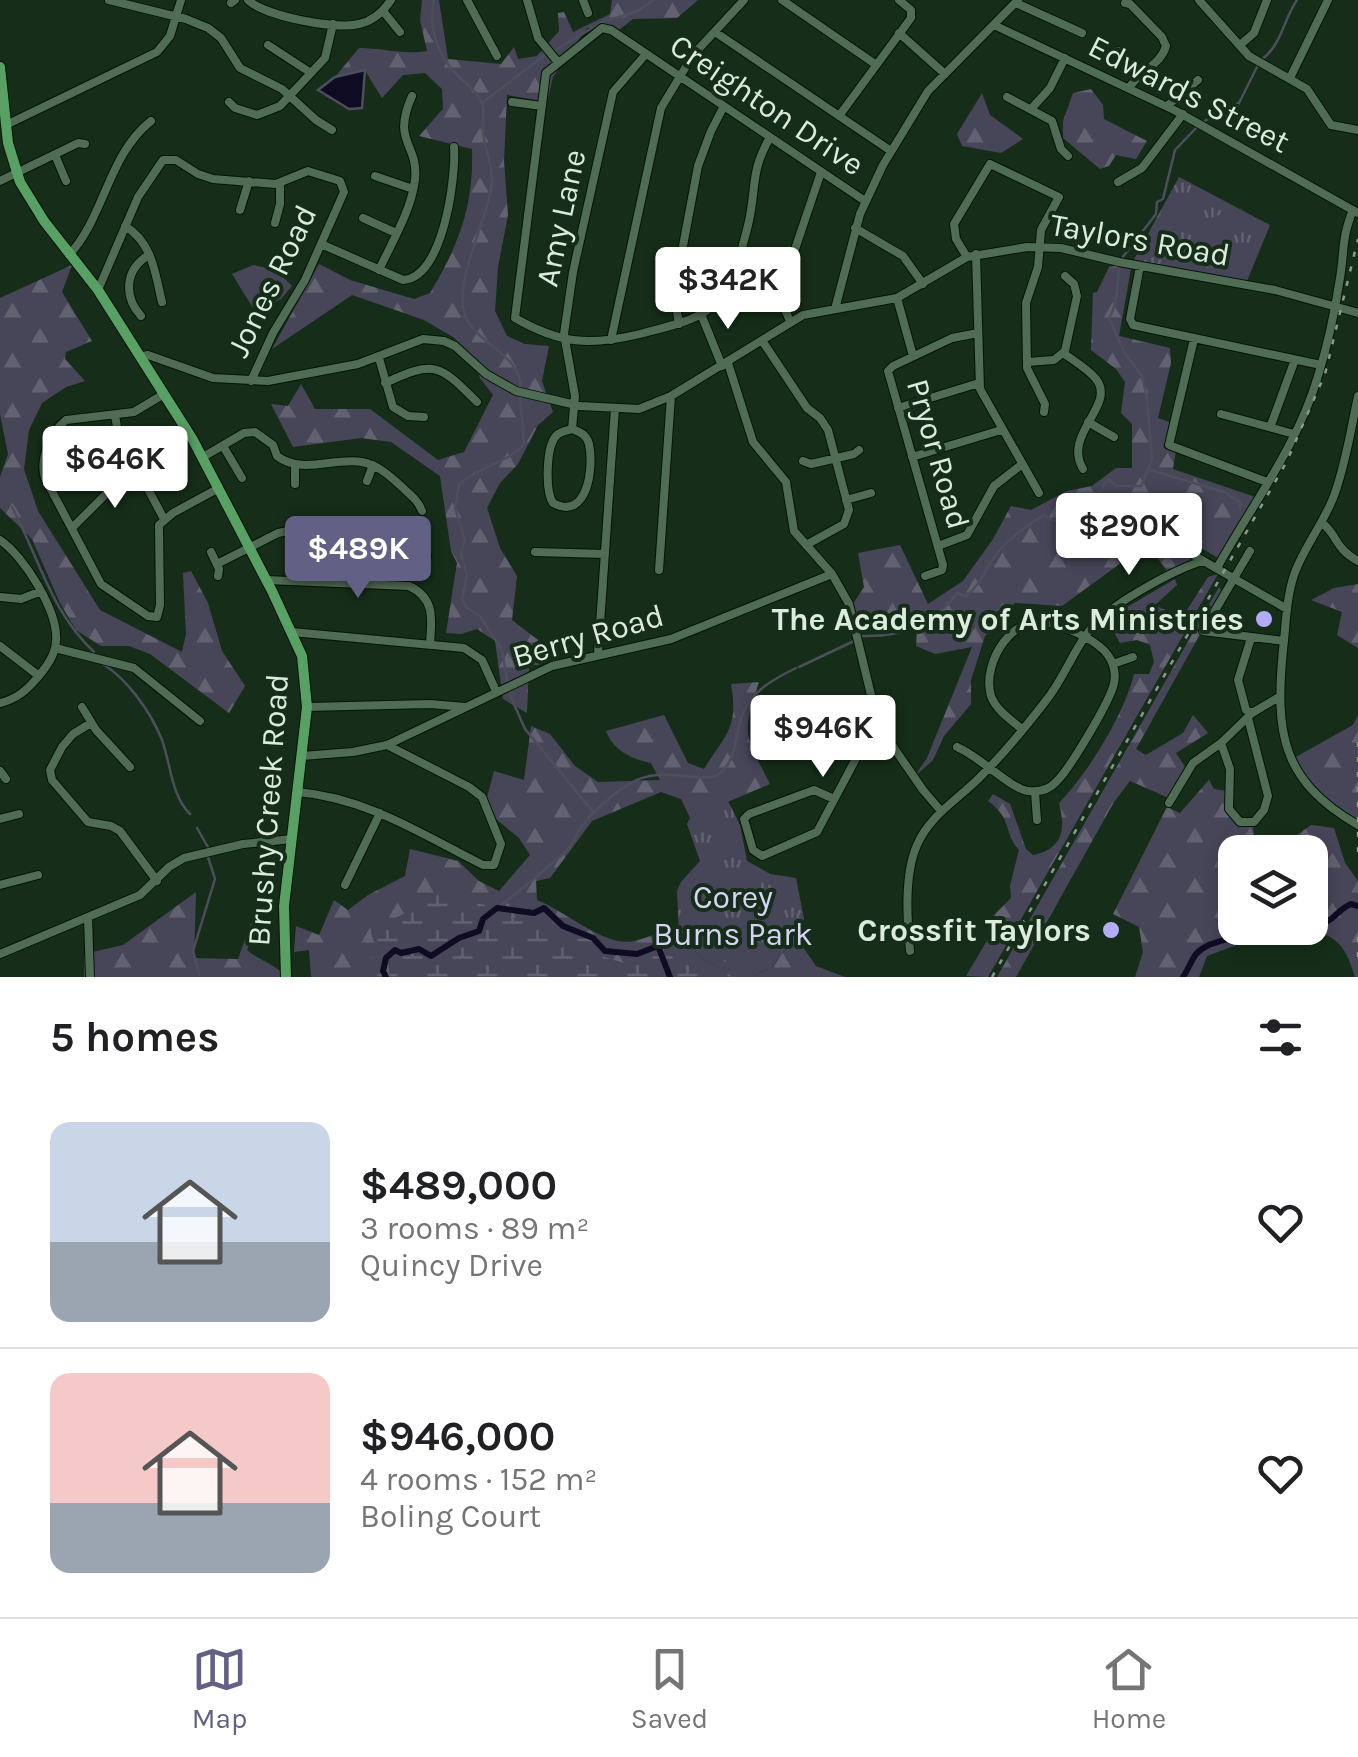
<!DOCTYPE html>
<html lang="en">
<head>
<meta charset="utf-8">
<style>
  body { margin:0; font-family:Karla,sans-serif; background:#f6f6f6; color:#202124; height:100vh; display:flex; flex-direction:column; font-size:38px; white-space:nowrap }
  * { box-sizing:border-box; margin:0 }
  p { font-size:32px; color:#757577 }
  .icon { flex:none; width:55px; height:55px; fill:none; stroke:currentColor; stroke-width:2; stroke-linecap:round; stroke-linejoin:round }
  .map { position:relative; height:977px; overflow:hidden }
  .side { display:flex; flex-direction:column; background:#fff; flex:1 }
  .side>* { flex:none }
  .fabs { position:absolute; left:1218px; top:835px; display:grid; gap:20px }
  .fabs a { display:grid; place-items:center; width:110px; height:110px; border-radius:20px; background:#fff; box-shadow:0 5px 15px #0003; font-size:50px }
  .price { position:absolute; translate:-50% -85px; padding:0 22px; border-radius:10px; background:#fff; color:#222; font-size:32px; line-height:65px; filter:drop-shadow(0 2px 5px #0008) }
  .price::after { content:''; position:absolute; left:50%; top:60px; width:30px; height:22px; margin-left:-15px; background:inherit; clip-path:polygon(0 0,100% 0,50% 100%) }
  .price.on { background:#626084; color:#fff }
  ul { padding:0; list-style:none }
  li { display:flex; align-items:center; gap:30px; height:250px; padding:0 50px }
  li+li { border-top:2px solid #e0e0e0 }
  li span { display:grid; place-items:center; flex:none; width:280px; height:200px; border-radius:20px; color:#555 }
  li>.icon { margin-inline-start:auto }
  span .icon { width:120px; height:120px; fill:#fffc; stroke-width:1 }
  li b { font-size:42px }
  h2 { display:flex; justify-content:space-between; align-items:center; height:120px; padding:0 50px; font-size:42px }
  .tab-bar { display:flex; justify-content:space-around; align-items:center; height:140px; border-top:2px solid #e0e0e0; background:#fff; font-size:28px; color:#757577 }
  .tab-bar a { display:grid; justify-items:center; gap:5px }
  .tab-bar .on { color:#626084 }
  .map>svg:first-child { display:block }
  .grass { fill:url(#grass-tufts) }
  .forest { fill:url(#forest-firs); fill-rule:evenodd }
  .wetland { fill:url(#wetland-marsh) }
  .pitch { fill:#474659 }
  .water { fill:#0f0b23; stroke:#4c4e5b; stroke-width:2.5 }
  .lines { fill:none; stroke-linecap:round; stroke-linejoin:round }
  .stream { stroke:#4c4e5b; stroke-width:2.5 }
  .river { stroke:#0f0b23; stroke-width:6 }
  .minor-casing { stroke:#011604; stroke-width:10 }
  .major-casing { stroke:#011604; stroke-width:12 }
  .minor { stroke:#516c54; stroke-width:8 }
  .major { stroke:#58a064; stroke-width:10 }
  .rail { stroke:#899b8a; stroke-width:2.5; stroke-dasharray:5 10; stroke-linecap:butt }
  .poi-dot { fill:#b3acf9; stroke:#162e19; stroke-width:4 }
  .labels { text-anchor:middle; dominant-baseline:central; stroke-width:8; stroke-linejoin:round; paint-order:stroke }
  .street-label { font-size:32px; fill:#dcebdd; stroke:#162e19 }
  .poi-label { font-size:32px; font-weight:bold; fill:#dcebdd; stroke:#162e19; text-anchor:end }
  .park-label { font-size:32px; fill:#d6d4f6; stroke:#162e19 }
</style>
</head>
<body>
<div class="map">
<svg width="1358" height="977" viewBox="0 0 1358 977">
  <defs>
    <pattern id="grass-tufts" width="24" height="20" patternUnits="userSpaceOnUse" patternTransform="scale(2.5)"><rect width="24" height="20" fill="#474659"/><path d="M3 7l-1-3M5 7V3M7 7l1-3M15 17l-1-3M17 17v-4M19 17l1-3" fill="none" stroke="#616170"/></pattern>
    <pattern id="forest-firs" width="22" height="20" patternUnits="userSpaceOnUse" patternTransform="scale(2.5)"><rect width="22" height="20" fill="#474659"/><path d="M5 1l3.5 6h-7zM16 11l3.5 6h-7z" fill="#616170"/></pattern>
    <pattern id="wetland-marsh" width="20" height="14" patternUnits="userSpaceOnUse" patternTransform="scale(2.5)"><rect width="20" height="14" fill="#474659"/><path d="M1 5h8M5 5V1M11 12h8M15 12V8" fill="none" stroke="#616170"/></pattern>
  </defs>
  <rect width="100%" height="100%" fill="#162e19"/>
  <path class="grass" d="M1179 177 1270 225 1247 281 1132 263Z
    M728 801 740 825 747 861 770 874 796 878 804 919 798 940 780 955 772 967 754 976 733 977 700 957 679 932 677 891 681 882 700 861 687 824 690 818Z"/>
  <path class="forest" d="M422 0H439L448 59 501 64 514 47 518 59 537 56 559 31 558 13 564 12 573 32 610 14 612 0H698L677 18 633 19 620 29 587 28 553 77 547 102 507 95 504 161 508 215 498 267 495 311 507 336 525 344 549 346 542 381 553 412 538 425 518 464 500 483 487 508 500 548 517 576 512 620 538 640 539 665H529L527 713 503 699 495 641 477 629 461 634 446 633 457 563 451 551 440 476 391 442 361 438 293 447 271 404 288 406 301 384 315 409H370L438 460 464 452 493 395 480 378 473 356 453 337 424 320 352 295 272 349 319 264 350 280 414 299 430 293C459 245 474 205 472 149L419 136 443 109 442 89 425 73 403 75 382 98 365 70 335 77 359 48C383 48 403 55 427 51L420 20Z
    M1091 89 1103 105 1104 119 1147 141 1136 159 1116 155 1109 166 1100 169 1063 138V121L1073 93Z
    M982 93 990 115 1023 139 1001 153 962 146 957 134Z
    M1132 263 1119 336 1170 348 1171 363 1158 418 1172 423 1164 445 1176 450 1173 469 1261 499 1225 562 1172 531 1186 516 1181 500 1171 496 1154 520 1138 507 1118 503V513L1197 559 1168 572 1150 548 1136 552 1062 606 1015 603 985 636 971 680V704L944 736 933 760 914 777 927 758 972 647 935 654 916 646 917 627 903 611 859 620 853 604 864 587 858 553 900 545 928 604 963 581 993 539 1011 506 1031 510 1067 491 1092 486 1116 468H1132V424L1121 413 1125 382 1116 369 1091 350 1093 293 1097 292 1109 267Z
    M72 265 62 292 92 341 66 352 65 359 85 381 66 387 42 403 29 430 24 469 38 511 100 610 182 652 186 634 183 573 191 571 208 603 222 651 245 686 229 713 150 654 129 646H101L76 630 60 603 32 539 0 508V477L8 454 0 414V298Z
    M1218 574 988 977 966 976 994 929 990 919 1011 898 1010 886 1019 850C1003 832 1013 819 988 801L993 794 1010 804 1026 849 1033 855C1063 849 1066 829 1059 803 1088 773 1124 715 1134 674H1149L1154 662 1150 645 1137 640 1120 643 1112 628 1100 623 1175 579 1177 585 1155 605 1182 618 1208 577Z
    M1358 584V648L1337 635 1342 612 1311 600 1334 588Z
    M1219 587 1223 593 1136 749 1146 755 1183 733 1193 715 1208 733 1176 753 1185 767 1171 799 1130 781 1114 802 1016 977H997Z
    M759 682C741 736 745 735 770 784L690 818 681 799 661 792 592 821 550 878 536 881 537 900C564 910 605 948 634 941 647 938 661 932 673 927L682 947 706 963 738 975 754 976 772 967 780 955 798 940 816 966 845 977H311L309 950 294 952 296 926 319 935 334 900 348 910 368 895 405 876 410 849 458 861 479 881 499 891 530 855 519 838 484 809 494 771 524 780 531 726 550 734 575 766 598 782 660 780 651 763C630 758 614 751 606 731L664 715 688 763 704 769C725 735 739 729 731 684Z
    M1358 715V824C1332 807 1308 787 1294 758L1353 725Z
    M1209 780 1214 789 1226 791 1229 815 1253 827 1254 837C1279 848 1290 840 1311 825L1334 828 1345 863 1358 881V977H1355C1346 948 1340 938 1311 929L1295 937 1271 932 1207 956 1199 977H1135L1143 952 1139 927 1113 914 1167 807 1180 813ZM1235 852H1310V928H1235Z
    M196 892 194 958 238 959 251 923 274 935 273 940 253 933 247 950C260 961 275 964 287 977H84V954L123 945Z"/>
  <path class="wetland" d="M440 894 485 905 484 919 507 906 512 909 514 919 521 920 527 910C542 912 550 924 565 928 578 932 586 931 598 938L601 956 634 966 644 950 679 932 700 957 733 977H769H364L376 948 371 933 373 925 392 920Z"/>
  <path class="pitch" d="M1225 214 1233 252 1230 256 1192 264C1185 239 1199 217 1225 214Z
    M253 265 275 269 292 286 281 299 257 310 253 308 232 274Z
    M699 868 716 900 685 917C675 897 679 880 699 868Z
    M729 872 752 878 765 894 735 912 729 906 717 877Z
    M775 894C789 911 790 929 774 946L752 926 749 918Z
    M687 922 718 923 726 927 720 961 697 952 687 933Z
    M746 937 774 961C759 977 740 977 722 965Z"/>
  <path class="water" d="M365 70 362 108 349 109 318 90 335 77Z"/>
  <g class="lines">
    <path class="stream" d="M434 0C428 29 438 57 459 77 468 85 480 95 483 107 484 115 482 123 483 130 484 148 493 165 492 183 488 221 451 284 466 318 479 345 521 355 521 389
      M554 51 602 22 638 11 653 0
      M1261 60C1282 45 1283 20 1297 0
      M482 103 546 54
      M1202 123 1216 113 1239 103 1258 65
      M1122 258 1156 214 1157 202 1163 199 1175 150 1197 127
      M520 397 524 444C506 465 477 466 459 485L455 508 465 540 461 554 467 575 462 599 466 607 480 616 502 650 510 695 525 729 594 813
      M1150 470 1224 492 1240 502V509
      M12 507C39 558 51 612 94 652
      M861 636C903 637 932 627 957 593L966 596C979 587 985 570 994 557 1007 539 1026 526 1044 515 1070 535 1082 495 1102 491L1104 483 1110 480 1115 486H1141L1152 460 1147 398 1142 376 1124 352 1109 318C1118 304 1118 282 1119 265
      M103 664C127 679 151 712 162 740 171 765 171 795 190 814
      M799 667 854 641
      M197 828 209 849
      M497 908C520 891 546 869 567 850 573 844 575 836 579 830 593 811 616 790 637 780 667 766 704 785 719 774 739 759 734 731 744 711 754 689 776 678 796 668
      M200 977 193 951 215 879 208 857"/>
    <path class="river" d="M1310 922C1336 926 1331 913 1351 904L1358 906
      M386 977 383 971 386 958 395 950 401 953 419 949 431 956 459 938 479 931 483 919 497 908 534 913 544 908 563 926 593 938 605 951 637 954 658 946 670 977
      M1183 977C1188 970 1191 961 1196 954 1211 938 1235 942 1251 928"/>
    <defs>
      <path id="minor" d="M109 0 186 19 208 28 221 38 240 68 282 89 316 120 332 130
        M248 0C265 16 335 30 359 24 373 21 383 12 391 0
        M467 0 497 56
        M527 0 538 38 557 61
        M583 0 588 13
        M782 0 875 64
        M1199 0 1249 56 1307 89 1331 125 1358 130
        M231 3 235 0
        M1016 3 1082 33
        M1125 3 1130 4 1162 37 1166 46C1161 65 1139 71 1129 88
        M383 11 400 32
        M994 25 1176 111 1358 213
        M715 32 891 151
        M899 33 945 74
        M268 45 311 73
        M1240 45 1254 33 1267 0
        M1119 51 1141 73
        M1290 78 1328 0
        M1007 97 1052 121 1061 149 1068 156
        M229 102 235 108 257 115 280 106 325 58 333 24
        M512 102 542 106
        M1167 106 1198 80
        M1032 108 1050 88 1065 58
        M839 116 911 18V10L899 0
        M6 125 157 52 170 36 181 0
        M770 137C753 168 756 177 751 210 749 225 744 240 740 255 722 316 697 319 640 334 590 346 560 344 515 318L546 73 602 28 611 30 865 201
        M55 155 66 181
        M375 176 413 189
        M0 181 78 143 85 144
        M1118 182 1142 168 1183 114
        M240 210 249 181
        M363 218 396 233
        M275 223 280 204V184
        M125 226C153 243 155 274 162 302
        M855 228 903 256 923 284
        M321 244 403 280C443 278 456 179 454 147
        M976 254 980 389 1039 493
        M69 255C105 216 108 155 151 121
        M967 257 956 239 954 224 990 164 1059 197 1041 230 1038 267 1026 303 1027 368 1045 404 1044 412
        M1140 266 1130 319 1133 325 1321 365
        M379 270C392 242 411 211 415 180 419 143 391 143 412 96
        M98 290 138 197 163 160H176L198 174 213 179 276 184 308 171 340 181 344 192 305 280 273 333 251 381
        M897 298 913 356
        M835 309 860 214 883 165 928 91 1018 0
        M701 314 722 366
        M141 316C123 296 125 269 149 255
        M790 321 782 303V288L821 172
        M679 324 674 294 698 166 711 131 724 106
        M1194 339 1169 445 1267 482
        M611 340 661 108 693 55 744 0
        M763 342 807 408 820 418 828 430 849 510 844 524 806 545
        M1063 353C1074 361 1088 369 1096 379 1117 405 1062 434 1083 469
        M140 357 148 355 213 378 268 381 358 364 423 339 444 341 455 346 486 374 516 391 580 406 639 409 671 396 803 315 897 298 967 257 1027 247 1061 248 1119 262 1275 290 1358 313
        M379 358 393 407 408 416 424 417
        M1027 362 1054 360 1065 351 1077 296 1074 284 1065 276
        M728 363 753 442 786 482 794 531 832 574 849 604 871 695 885 735 923 790 941 811
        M385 383C435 360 439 364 477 402
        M164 394 134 412 66 420C51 432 39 459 45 478L101 584 148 616 157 617 160 605 159 525 173 513 219 488
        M1358 396C1351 429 1346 462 1335 493 1325 522 1304 546 1294 575 1286 599 1286 625 1283 650 1275 732 1281 781 1358 825
        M898 408 979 383
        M1221 414 1294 434
        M115 415 118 433 164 519
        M1088 422 1114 437
        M1271 425 1293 365
        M572 429C566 431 560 431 556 436 546 447 545 491 553 503 588 522 594 466 589 444 587 435 580 432 572 429L575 396 564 334 573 272 613 92 646 54
        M223 446 242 478
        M203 457 244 433 255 432 273 445 277 456C302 475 334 457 362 462 378 465 390 476 402 487 410 495 418 500 422 511
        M912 457 1001 430
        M803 461 811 464 854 454 859 450
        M367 481 373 465
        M295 484V465
        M846 500 871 493
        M1115 510 1287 609
        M1322 523C1338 535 1334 548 1358 561
        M72 528 109 491 139 473
        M0 540C24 556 59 612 56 642 55 655 47 666 38 677 27 690 17 699 0 703
        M938 546 967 535 994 486 1021 465
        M1250 551 1203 631 1284 641
        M211 552 219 569 218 576
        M535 552 605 554
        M217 564 278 533 293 530 357 533 399 554 427 556
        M1217 568C1252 505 1298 445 1318 376 1328 344 1335 311 1340 278 1345 248 1341 240 1353 210
        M659 570 671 396
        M925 576 942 570 943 565 888 371 893 366 952 338 978 333
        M267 580 409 586C435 598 432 619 430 643
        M0 597 21 599 39 592
        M292 632 464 648 482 660 496 691
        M1251 638 1238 680 1246 710 1252 713
        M0 646 39 676
        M55 648 134 668 200 721
        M598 653 615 408
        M1113 664 1133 657
        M82 707 96 730 130 767
        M307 707 430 704 465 707
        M91 723 73 734 62 747 50 770 52 780 88 822 111 826 120 831 157 881
        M1221 743 1230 769 1229 809 1240 822H1254L1264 810 1268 796 1248 718
        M957 747C979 756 1011 789 1028 791 1038 792 1049 790 1056 782 1069 770 1111 700 1114 683 1116 675 1114 667 1111 660 1102 642 1072 630 1054 624 1014 609 981 663 991 696 996 710 1011 720 1022 729
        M302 756 353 752 387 745 552 666 671 639 832 574
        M0 771 6 779
        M298 792C367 798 423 835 483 865H494L501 844 482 797 469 787 387 745
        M1035 792 1037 820
        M834 799 814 790 749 814 744 819 753 850 762 856 817 832 878 717
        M1169 803 1193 763 1221 743 1252 713 1279 697
        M0 819 19 814
        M0 885 38 875
        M345 885 380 813
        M88 918 90 977
        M910 951C907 919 904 875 917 845 931 813 961 798 984 773 1007 750 1028 724 1048 698 1067 673 1079 636 1103 616 1126 597 1175 569 1203 561
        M0 954 140 895 169 867 184 858 243 844 292 839"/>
      <path id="major" d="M0 67 8 143 20 182 44 221 98 290 193 440 272 591 302 656 307 707 284 906 286 977"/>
    </defs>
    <use href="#minor" class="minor-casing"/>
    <use href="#major" class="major-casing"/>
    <use href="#minor" class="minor"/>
    <use href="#major" class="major"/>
    <path class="rail" d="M1358 742V861
      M1358 937V965
      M992 977 1287 461 1325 374 1358 239"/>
  </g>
  <g class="poi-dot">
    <circle cx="1264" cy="619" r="10"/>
    <circle cx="1111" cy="930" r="10"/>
  </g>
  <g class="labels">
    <g class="street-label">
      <text transform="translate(1189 94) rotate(27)">Edwards Street</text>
      <text transform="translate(767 105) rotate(34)">Creighton Drive</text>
      <text transform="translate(561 218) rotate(-78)">Amy Lane</text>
      <text transform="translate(1140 240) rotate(10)">Taylors Road</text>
      <text transform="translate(272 281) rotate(-64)">Jones Road</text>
      <text transform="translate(938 454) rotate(74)">Pryor Road</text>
      <text transform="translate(588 636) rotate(-16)">Berry Road</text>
      <text transform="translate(268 810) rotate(-86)">Brushy Creek Road</text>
    </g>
    <g class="poi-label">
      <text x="1244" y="619">The Academy of Arts Ministries</text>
      <text x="1091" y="930">Crossfit Taylors</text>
    </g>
    <g class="park-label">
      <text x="733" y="897">Corey<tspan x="733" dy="37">Burns Park</tspan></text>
    </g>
  </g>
</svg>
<div class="fabs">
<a><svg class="icon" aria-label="layers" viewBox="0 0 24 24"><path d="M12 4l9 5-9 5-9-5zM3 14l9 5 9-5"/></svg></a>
</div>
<b class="price" style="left:728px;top:332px">$342K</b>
<b class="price" style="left:115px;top:511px">$646K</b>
<b class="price" style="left:1129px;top:578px">$290K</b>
<b class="price on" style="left:358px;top:601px">$489K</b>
<b class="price" style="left:823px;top:780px">$946K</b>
</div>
<section class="side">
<h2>5 homes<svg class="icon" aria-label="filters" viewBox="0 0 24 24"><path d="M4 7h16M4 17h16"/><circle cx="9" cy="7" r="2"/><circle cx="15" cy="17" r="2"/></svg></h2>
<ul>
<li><span style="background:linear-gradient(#c9d6e8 60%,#9aa5b1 0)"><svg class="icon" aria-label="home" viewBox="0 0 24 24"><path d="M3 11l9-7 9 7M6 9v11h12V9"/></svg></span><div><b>$489,000</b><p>3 rooms · 89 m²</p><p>Quincy Drive</p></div><svg class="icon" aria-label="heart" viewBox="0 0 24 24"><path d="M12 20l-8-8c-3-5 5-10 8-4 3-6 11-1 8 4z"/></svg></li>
<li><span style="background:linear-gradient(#f6c9c9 65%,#9aa5b1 0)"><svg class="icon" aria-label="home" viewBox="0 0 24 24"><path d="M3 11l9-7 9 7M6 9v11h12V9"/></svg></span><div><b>$946,000</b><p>4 rooms · 152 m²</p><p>Boling Court</p></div><svg class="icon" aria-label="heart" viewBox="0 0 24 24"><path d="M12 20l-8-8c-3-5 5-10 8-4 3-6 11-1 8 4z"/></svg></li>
</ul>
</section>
<nav class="tab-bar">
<a class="on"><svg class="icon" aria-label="map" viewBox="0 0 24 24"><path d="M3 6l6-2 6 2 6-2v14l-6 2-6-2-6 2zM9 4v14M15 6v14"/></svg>Map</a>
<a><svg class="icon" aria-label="saved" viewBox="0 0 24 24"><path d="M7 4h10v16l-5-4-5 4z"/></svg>Saved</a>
<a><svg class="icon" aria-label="home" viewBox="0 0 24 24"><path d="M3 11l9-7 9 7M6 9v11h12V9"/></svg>Home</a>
</nav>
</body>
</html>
